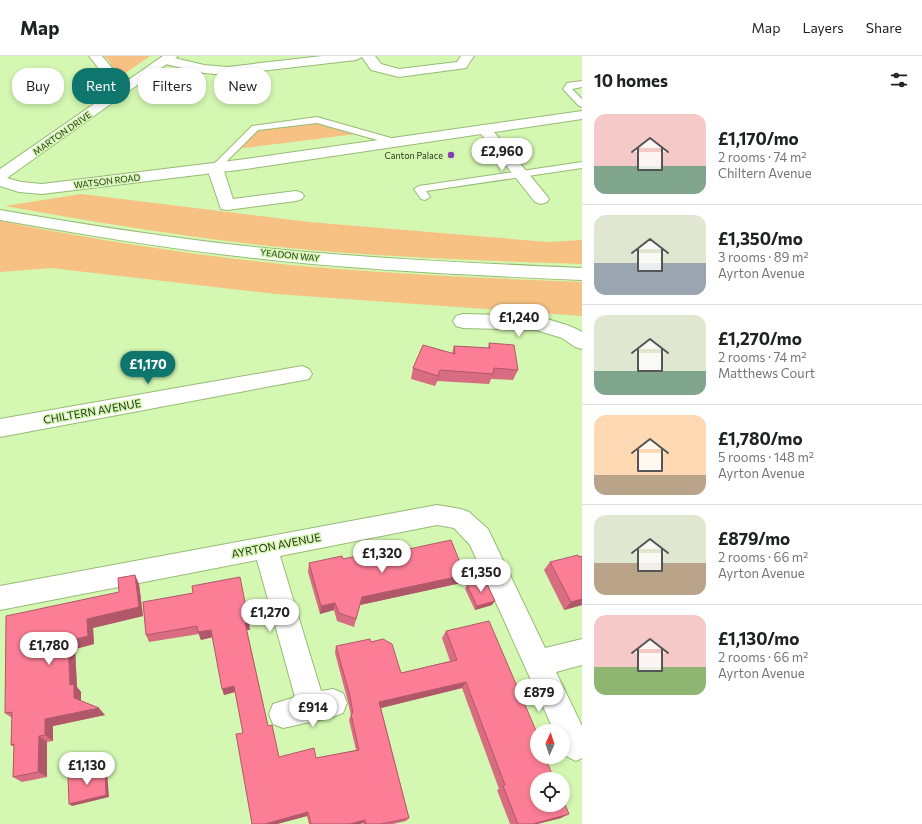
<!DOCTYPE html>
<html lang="en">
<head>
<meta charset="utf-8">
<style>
  body { margin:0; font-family:Commissioner,sans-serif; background:#f2f2f2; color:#202124; height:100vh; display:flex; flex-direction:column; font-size:15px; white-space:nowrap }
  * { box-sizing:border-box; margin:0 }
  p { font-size:13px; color:#757577 }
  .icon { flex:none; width:22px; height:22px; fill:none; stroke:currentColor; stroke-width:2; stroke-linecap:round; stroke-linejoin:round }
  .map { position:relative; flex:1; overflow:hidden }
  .sheet { display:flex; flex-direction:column; background:#fff; width:340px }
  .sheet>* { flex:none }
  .guide { position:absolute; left:12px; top:12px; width:380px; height:36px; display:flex; gap:8px }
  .needle { width:26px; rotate:3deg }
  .controls { position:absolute; left:530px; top:668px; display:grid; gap:8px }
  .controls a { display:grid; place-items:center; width:40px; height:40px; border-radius:50%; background:#fff; box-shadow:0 2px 6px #0003; font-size:20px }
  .price { position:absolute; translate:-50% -34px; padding:0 9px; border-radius:14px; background:#fff; color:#222; font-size:13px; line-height:26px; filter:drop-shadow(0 1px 2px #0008) }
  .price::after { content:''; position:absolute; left:50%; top:24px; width:12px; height:9px; margin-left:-6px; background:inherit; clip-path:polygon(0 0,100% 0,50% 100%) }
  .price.current { background:#0f766e; color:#fff }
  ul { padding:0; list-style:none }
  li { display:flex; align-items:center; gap:12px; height:100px; padding:0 12px }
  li+li { border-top:1px solid #e0e0e0 }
  li span { display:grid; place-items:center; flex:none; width:112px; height:80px; border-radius:12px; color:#555 }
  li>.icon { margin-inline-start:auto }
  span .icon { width:48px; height:48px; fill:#fffc; stroke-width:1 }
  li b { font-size:17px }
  h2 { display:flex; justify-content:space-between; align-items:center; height:48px; padding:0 12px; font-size:17px }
  .pill { padding:0 14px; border-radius:16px; background:#fff; box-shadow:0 2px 6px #0003; font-size:14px; line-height:36px }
  .pill.current { background:#0f766e; color:#fff }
  header { display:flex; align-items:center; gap:24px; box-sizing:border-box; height:56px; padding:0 20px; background:#fff; border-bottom:1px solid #e0e0e0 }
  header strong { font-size:19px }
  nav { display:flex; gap:22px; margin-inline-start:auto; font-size:14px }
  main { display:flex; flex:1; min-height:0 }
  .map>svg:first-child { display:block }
  .green { fill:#f6c183 }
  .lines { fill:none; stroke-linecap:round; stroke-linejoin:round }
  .service-casing { stroke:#98ba76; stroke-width:2 }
  .minor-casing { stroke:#98ba76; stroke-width:2 }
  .tertiary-casing { stroke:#98ba76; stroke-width:2 }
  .service { fill:#fff; fill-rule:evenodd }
  .minor { fill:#fff; fill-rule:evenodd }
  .tertiary { fill:#fff; fill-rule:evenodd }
  .wall { fill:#d86c81 }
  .shaded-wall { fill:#b05869 }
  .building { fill:#fb7e96; stroke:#b05869 }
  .poi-dot { fill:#853fb2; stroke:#d4f7b1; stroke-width:1.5 }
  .labels { text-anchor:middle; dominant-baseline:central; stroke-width:3; stroke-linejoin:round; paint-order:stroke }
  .far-street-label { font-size:9px; fill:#2a381c; stroke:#d4f7b1 }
  .far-poi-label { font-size:9px; fill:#2a381c; stroke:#d4f7b1; text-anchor:end }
  .street-label { font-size:11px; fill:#2a381c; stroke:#d4f7b1 }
</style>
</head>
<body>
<header>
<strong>Map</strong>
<nav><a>Map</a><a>Layers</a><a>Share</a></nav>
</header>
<main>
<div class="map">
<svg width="582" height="768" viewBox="0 0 582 768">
  <rect width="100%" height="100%" fill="#d4f7b1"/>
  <path class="green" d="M104 0H150L117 23C114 18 114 16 112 11 111 6 107 3 104 0Z
    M315 64 364 77 236 93 255 72Z
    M81 138 309 166 548 186 582 184V208C491 205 401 202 310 194 208 185 106 168 5 150Z
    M0 165C96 184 192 199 290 209 387 218 484 222 582 226V260L276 238 51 212 0 216Z"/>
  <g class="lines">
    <defs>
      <path id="service" d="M582 25V31L572 33 582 43V51L579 50 563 33 567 27Z
        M317 61 398 84 400 86 395 89 317 67 258 74 218 114 215 115 210 112 252 70Z
        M582 106V112L426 135 430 141 425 144 421 143 414 133 419 130Z"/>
      <path id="minor" d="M89 0H102L128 31 130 34 128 37 123 38 118 37Z
        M166 0 204 9 227 11 322 0H375L381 8 399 13 457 6 461 0H474L466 12 399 21 371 14 362 1 356 4 227 19 204 17 161 7 160 4 161 1Z
        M484 69 489 70 547 140 549 143 547 146 541 148 535 146 477 73 479 70Z
        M215 107 220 109 223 112 233 143 296 135 302 137 304 140 302 143 296 145 227 154 221 153 207 112 210 109Z
        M463 258 537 260C552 265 569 268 582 276V293L575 291 562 282 536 274 463 272 456 270 453 265 456 260Z
        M302 310 309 313 312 318 309 323 0 381V363Z
        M437 449 461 453 469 456 488 473 545 592 582 583V609L556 616 582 670V702L576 705 566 700 563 694V675H554L470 489 454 472 437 469 280 500 321 635 333 633 343 637 347 647 343 657 333 661 283 672 273 668 269 658 273 648 295 641 257 504 0 554V530Z"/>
      <path id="tertiary" d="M163 0H178L7 122 21 126 42 128 246 103 582 55V63L246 113 42 138 19 136 0 130V113Z
        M0 154C81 168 163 181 245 190 357 202 469 207 582 212V224C469 219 357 214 245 201 163 192 81 178 0 164Z"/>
    </defs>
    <use href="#service" class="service-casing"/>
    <use href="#minor" class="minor-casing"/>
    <use href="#tertiary" class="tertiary-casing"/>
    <use href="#service" class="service"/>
    <use href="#minor" class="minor"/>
    <use href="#tertiary" class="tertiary"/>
  </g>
  <path class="wall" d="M489 287 518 314 513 324 491 323 489 328 437 325 435 330 411 323 413 312 452 297 454 290 488 292Z
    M381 499 461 527 360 549 354 571 337 565 334 554 320 558 308 516 309 507Z
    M582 500V549L564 554 544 514 550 506Z
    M135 519 139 528 143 560 93 572 94 588 75 593 77 631 81 636V645L105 659 53 670V685L47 686V721L22 726 13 721 14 691 11 689 12 662 5 657 119 536Z
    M467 529 492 549 475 554 465 533Z
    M143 546 250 574H247L268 670 279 701 316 702 356 694 349 664 351 659 348 646 335 597 336 590 371 586 401 617 450 605 442 582 446 575 561 762 537 768H510L497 734 499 733 462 632 381 652 409 762 406 765 393 768H363V767L360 768H309L307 760 277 768H252L243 677 235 636 224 639 212 581 201 584 199 578 149 586 146 579Z"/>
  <path class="shaded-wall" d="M440 314 437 325 435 330 438 320Z
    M135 519 139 528 143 560 93 572 94 588 75 593 77 631 81 636V649L74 642 70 629 68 585 87 563 139 551Z
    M465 519 461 527 360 549 354 571 362 541Z
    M582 543V549L564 554 571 546Z
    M495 545 492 549 475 554 477 550Z
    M335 547 334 554 320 558 321 550Z
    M249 566 250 574H246L245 567Z
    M211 574 213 581 201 584 198 576Z
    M466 626 462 632 377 653 379 646Z
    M234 630 235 636 224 639 222 633Z
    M99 652 105 659 53 670V685L45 679V663Z
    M39 680 47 686V721L38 716Z
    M105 713 107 715 109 741 72 750 69 748Z
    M308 756 307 760 277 768H265Z
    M569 758 561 762 537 768H533Z
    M365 764 363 767 360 768H350Z"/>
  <path class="building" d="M489 287 514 289 518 314 494 312 493 318 440 314 438 320 413 312 423 289 455 298 454 290 490 292Z
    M451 484 465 519 362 541 356 563 339 557 335 547 321 550 309 507 342 500 343 503 380 495 381 499Z
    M578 499 579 501 582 500V543L571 546 550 506Z
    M135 519 139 551 87 563 88 580 68 585 70 629 74 628V642L99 652 45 663V679L39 680 38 716 13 721 14 688 11 689 12 656 5 657 6 560 119 536 118 522Z
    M240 521 249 566 245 567 268 670 272 669 279 701 314 692 316 702 359 694 351 658 353 657 350 640 336 590 370 583 371 586 383 583 392 588 401 617 457 604 446 575 489 565 537 677V701H545L554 723H537V749H563V744L569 758 533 768H518L503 730 505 729 466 626 379 646 409 762 381 768H366L365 764 350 768H311L308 756 265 768H252L236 678 243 677 234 630 222 633 211 574 198 576 197 570 146 579 143 546 193 537 192 530Z
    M485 524 495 545 477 550 467 529Z
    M105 713 106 739 69 748 68 721Z"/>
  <circle class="poi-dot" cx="451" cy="99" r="4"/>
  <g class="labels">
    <g class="far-street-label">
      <text transform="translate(62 77) rotate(-35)">MARTON DRIVE</text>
      <text transform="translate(107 125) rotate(-7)">WATSON ROAD</text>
      <text transform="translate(290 199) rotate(6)">YEADON WAY</text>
    </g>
    <g class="far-poi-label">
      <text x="443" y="99">Canton Palace</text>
    </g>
    <g class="street-label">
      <text transform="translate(92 355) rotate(-10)">CHILTERN AVENUE</text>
      <text transform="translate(276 489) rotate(-11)">AYRTON AVENUE</text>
    </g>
  </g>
</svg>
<div class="controls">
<a><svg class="needle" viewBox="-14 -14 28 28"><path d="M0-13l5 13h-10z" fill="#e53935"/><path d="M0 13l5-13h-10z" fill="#757577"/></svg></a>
<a><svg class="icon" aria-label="locate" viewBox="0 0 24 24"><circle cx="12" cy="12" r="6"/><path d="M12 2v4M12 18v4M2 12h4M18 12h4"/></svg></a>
</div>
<b class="price" style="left:502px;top:116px">£2,960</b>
<b class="price" style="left:519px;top:282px">£1,240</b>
<b class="price current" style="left:148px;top:329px">£1,170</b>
<b class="price" style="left:382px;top:518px">£1,320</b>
<b class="price" style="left:481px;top:537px">£1,350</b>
<b class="price" style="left:270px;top:577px">£1,270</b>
<b class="price" style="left:49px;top:610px">£1,780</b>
<b class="price" style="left:539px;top:657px">£879</b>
<b class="price" style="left:313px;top:672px">£914</b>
<b class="price" style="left:87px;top:730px">£1,130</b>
<div class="guide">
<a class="pill">Buy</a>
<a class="pill current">Rent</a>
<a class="pill">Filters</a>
<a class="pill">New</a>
</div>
</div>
<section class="sheet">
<h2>10 homes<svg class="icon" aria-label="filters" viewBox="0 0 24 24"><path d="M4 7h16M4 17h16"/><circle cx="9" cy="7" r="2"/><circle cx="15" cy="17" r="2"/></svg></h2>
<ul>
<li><span style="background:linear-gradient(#f6c9c9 65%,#7fa58c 0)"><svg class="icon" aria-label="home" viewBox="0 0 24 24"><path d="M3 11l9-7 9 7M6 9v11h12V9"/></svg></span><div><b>£1,170/mo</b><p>2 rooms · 74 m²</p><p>Chiltern Avenue</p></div></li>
<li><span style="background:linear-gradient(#dfe7d0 60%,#9aa5b1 0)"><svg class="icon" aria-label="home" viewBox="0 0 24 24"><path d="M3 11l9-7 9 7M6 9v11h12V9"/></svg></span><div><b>£1,350/mo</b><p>3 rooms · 89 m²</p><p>Ayrton Avenue</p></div></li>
<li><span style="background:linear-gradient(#dfe7d0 70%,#7fa58c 0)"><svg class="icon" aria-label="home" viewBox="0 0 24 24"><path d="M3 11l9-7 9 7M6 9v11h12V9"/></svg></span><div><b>£1,270/mo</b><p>2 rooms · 74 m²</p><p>Matthews Court</p></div></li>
<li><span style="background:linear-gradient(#ffd9b3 75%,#b9a48a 0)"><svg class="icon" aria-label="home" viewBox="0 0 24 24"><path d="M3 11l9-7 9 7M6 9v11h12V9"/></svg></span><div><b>£1,780/mo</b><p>5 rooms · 148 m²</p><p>Ayrton Avenue</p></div></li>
<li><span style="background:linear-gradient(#dfe7d0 60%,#b9a48a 0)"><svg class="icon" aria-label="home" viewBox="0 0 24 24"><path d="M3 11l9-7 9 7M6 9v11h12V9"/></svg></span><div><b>£879/mo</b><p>2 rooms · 66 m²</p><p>Ayrton Avenue</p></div></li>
<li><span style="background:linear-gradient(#f6c9c9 65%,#8fb573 0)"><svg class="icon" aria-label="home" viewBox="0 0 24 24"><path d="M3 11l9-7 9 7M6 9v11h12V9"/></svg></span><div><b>£1,130/mo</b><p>2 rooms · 66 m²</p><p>Ayrton Avenue</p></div></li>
</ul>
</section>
</main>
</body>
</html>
